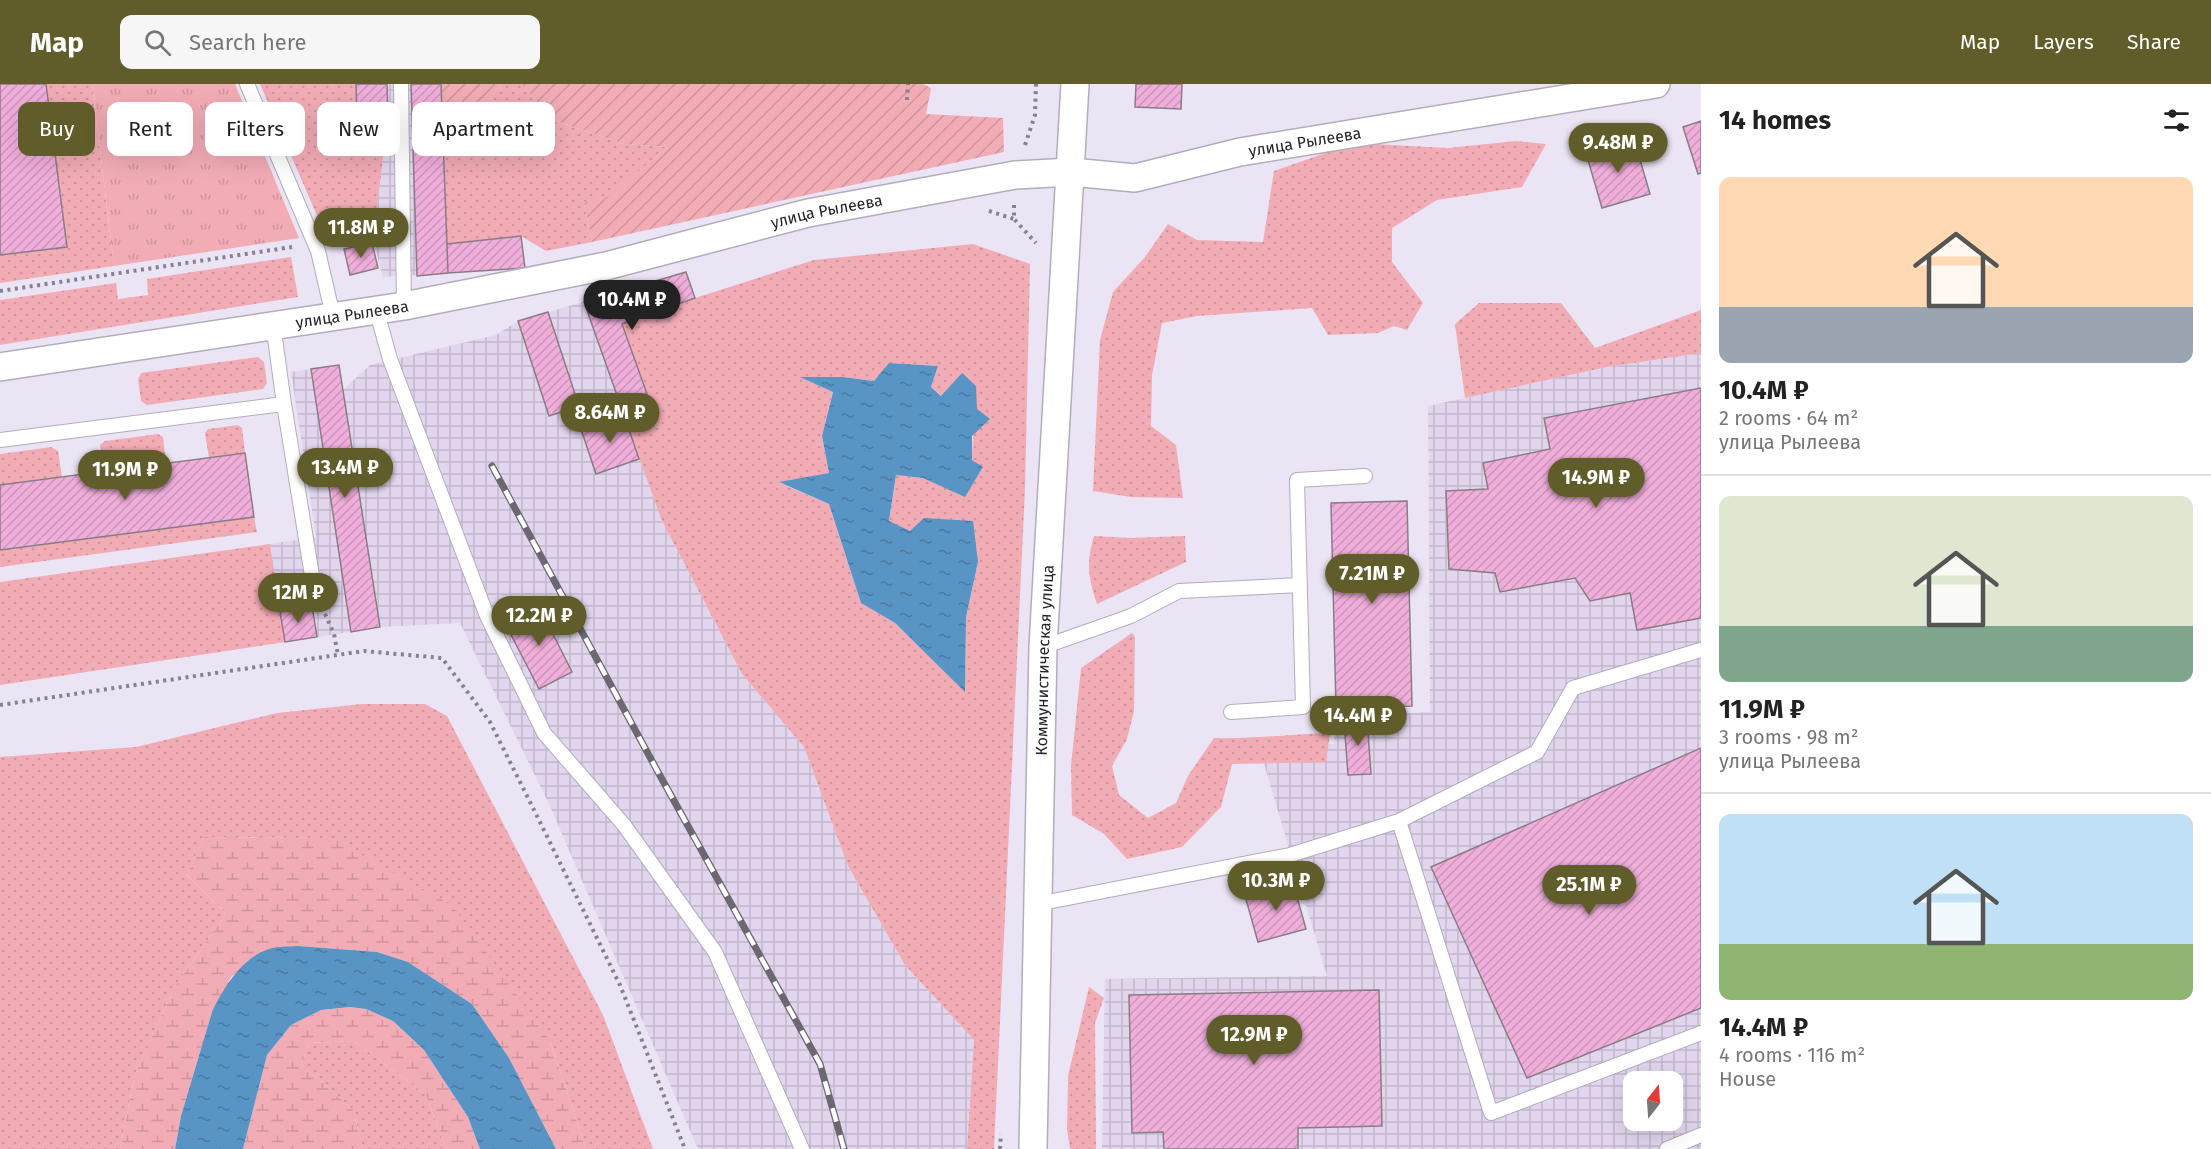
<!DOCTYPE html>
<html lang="en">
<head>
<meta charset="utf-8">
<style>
  body { margin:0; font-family:"Fira Sans",sans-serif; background:#f6f6f6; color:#222; height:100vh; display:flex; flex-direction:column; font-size:22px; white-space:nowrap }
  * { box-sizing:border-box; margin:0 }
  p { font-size:20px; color:#767676 }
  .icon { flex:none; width:33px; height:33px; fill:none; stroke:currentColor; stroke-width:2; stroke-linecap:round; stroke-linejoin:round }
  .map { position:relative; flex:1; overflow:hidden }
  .panel { display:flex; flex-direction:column; background:#fff; width:510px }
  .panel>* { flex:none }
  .hud { position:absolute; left:18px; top:18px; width:570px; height:54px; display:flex; gap:12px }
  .needle { width:39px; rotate:17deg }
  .fabs { position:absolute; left:1623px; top:987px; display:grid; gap:12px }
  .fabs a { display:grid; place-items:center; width:60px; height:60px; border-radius:12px; background:#fff; box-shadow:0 6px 24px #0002; font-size:30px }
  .price { position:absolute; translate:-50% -51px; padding:0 14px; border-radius:21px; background:#615d2a; color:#fff; font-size:20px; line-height:39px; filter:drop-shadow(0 2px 3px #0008) }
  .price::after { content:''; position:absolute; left:50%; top:36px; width:18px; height:14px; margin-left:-9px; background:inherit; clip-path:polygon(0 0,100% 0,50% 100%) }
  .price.active { background:#222; color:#fff }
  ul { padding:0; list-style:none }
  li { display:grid; align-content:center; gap:12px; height:318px; padding:0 18px }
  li+li { border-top:2px solid #e0e0e0 }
  li span { display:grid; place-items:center; height:186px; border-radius:12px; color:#555 }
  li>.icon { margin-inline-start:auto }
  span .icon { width:108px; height:108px; fill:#fffc; stroke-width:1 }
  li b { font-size:26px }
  h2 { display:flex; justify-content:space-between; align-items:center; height:72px; padding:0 18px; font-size:26px }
  .tag { padding:0 21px; border-radius:12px; background:#fff; box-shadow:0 6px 24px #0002; font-size:21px; line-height:54px }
  .tag.active { background:#615d2a; color:#fff }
  header { display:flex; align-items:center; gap:36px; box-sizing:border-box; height:84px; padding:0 30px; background:#615d2a; color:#fff }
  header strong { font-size:28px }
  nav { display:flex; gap:33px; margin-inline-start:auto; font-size:21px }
  .search { width:420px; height:54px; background:#f6f6f6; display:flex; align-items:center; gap:15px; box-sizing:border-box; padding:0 21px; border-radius:12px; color:#767676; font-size:22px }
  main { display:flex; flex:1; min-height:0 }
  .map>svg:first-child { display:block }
  .industrial { fill:url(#industrial-grid); fill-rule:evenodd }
  .grass { fill:url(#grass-dots); fill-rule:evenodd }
  .wetland { fill:url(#wetland-marsh) }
  .park { fill:url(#park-tufts) }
  .garden { fill:url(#garden-furrows) }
  .water { fill:url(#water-ripples) }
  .building { fill:url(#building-hatch); stroke:#8a7c85; stroke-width:1.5 }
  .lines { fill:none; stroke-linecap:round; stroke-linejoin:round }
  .service-casing { stroke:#b3acba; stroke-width:16 }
  .minor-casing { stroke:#b3acba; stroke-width:30 }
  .path { stroke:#86818c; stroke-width:4; stroke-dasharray:3 4.5; stroke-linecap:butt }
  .service { stroke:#fff; stroke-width:14 }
  .minor { stroke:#fff; stroke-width:27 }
  .rail-casing { stroke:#6c6871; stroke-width:7 }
  .rail { stroke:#fff; stroke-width:4.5; stroke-dasharray:14; stroke-linecap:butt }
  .labels { text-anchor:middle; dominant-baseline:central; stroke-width:4.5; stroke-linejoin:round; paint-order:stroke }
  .street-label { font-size:16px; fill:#262329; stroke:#fff }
</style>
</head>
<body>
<header>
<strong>Map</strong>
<div class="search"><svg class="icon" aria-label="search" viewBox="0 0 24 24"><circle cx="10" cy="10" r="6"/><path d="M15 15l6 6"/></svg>Search here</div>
<nav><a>Map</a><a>Layers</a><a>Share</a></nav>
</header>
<main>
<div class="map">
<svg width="1701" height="1065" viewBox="0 0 1701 1065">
  <defs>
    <pattern id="industrial-grid" width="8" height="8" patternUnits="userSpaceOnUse" patternTransform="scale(1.5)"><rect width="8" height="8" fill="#e1d6ed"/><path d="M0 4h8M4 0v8" fill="none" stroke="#c1b7cb"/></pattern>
    <pattern id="grass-dots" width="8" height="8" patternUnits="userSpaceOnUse" patternTransform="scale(1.5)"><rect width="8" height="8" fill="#f2acb6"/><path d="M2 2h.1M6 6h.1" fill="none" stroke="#cf949c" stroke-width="1.8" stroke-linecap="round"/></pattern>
    <pattern id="wetland-marsh" width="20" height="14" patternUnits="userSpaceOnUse" patternTransform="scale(1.5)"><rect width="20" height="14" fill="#f2acb6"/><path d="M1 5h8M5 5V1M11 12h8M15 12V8" fill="none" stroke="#cf949c"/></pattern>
    <pattern id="park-tufts" width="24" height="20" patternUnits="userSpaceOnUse" patternTransform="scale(1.5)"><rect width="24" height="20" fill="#f2acb6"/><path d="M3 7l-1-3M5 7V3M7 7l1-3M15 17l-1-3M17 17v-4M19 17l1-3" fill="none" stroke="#cf949c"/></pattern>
    <pattern id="garden-furrows" width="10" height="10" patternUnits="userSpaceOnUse" patternTransform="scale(1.5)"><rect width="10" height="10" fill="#f2acb6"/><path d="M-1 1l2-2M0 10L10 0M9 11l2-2" fill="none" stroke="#cf949c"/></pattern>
    <pattern id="water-ripples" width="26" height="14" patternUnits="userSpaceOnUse" patternTransform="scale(1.5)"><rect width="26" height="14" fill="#5895c5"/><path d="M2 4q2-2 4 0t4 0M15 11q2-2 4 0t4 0" fill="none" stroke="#4979a0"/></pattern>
    <pattern id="building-hatch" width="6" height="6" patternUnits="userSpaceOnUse" patternTransform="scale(1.5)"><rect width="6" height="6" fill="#f0aedb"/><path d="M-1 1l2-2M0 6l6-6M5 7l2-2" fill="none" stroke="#ce95bc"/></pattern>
  </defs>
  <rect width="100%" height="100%" fill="#ebe4f4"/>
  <path class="industrial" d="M356 0H441L447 160 521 152 525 184 383 193 339 35Z
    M686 188 695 214 651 321 624 330 661 435 742 590 804 663 848 782 905 881 974 956 967 1065H698L549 720 460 539 380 543 285 558 270 460 316 453 291 288 339 281 343 306 370 281 496 251 518 237Z
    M1701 269V1065H1102L1105 895 1327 892 1259 663 1334 660 1336 633 1430 628 1428 322 1607 283ZM1634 998H1672V1036H1634Z"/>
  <path class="grass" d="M46 0H92L114 182 0 199V171L66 163Z
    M260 0H356L358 33 388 32 373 157 343 162 339 148 325 150Z
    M502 0H521L553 36 624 60 667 63 609 113 584 119 592 158 546 167 521 152 447 160 442 23 480 27Z
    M1516 57 1546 60 1522 103 1437 116 1392 144V178L1423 219 1407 246 1394 242 1378 249 1328 251 1312 224 1197 232 1162 239 1152 291 1151 342 1176 361 1183 414 1131 413 1093 407 1100 256 1113 208 1145 173 1168 140 1197 156 1263 158 1274 87 1354 59 1448 64Z
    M973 160 1030 180 1025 405 994 1065H967L974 956 905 881 848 782 804 663 742 590 661 435 624 331 651 321 622 240 695 214 814 176ZM890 279 938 282 931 303 942 312 975 302C977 327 972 351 972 376L983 383 965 412 923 394 896 391 889 438 978 478 966 533 965 607 895 539 861 519 829 420 780 399 829 389 822 352 833 307 802 293H843L874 297Z
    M291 173 298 213 0 261V216L116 199 118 215 148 211 147 195Z
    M1479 219H1561L1595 264 1701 226V269L1607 283 1465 314 1455 240Z
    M258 273 264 278 267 299 263 305 147 321 141 317 138 295 141 289Z
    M238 341 242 344 245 369 209 374 205 349 208 345Z
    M158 350 163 353 166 380 104 388 100 361 105 357Z
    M51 363 58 367 62 393 0 401V370Z
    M254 433 257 448 0 483V466Z
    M1094 452 1130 454 1185 452 1186 478 1097 520C1088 493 1086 480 1094 452Z
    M270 460 285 558 0 601V498Z
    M1132 549 1135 553 1134 627 1127 655 1112 682 1119 711 1148 734 1176 719 1188 692 1214 654C1253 655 1291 650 1330 649L1326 678 1232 680 1221 723 1182 763 1127 775 1104 750 1072 731 1071 682 1081 584Z
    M362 620H425L447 632 603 931 653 1065H586L550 957 332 754 204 753 187 791 226 830 174 904 135 990 120 1065H0V673L136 663 277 629Z
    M1089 903 1104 914 1095 939 1096 1065H1070L1067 1045 1068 992Z
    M354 957 426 1011 446 1065H363L353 1026 301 980 310 959Z"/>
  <path class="wetland" d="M204 753 332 754 453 822 550 957 586 1065H556L509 974 472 920 408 878 377 868 298 862 232 892 212 928 181 1032 175 1065H120L135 990 174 904 226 830 187 791Z
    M350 923 366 925 393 937 424 966 468 1033 480 1065H446L426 1011 354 957 310 959 301 980 353 1026 363 1065H243L267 971 291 941 321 926Z"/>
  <path class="park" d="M92 0H235L299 154 114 182Z"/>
  <path class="garden" d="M441 0H502L480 27 442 23Z
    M521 0H923L931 4 926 30 1003 34 1004 68 592 158 584 119 609 112 667 63 624 60 553 36Z"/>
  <path class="water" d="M889 279 938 282 931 303 941 312 962 289 976 302 977 325 990 335 972 352V376L983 383 965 413 923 394 896 391 889 437 910 447 924 434 973 437 978 478 966 533 965 608 895 539 861 519 829 420 779 398 829 389 822 352 833 308 800 293H843L874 297Z
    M298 862 377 868 408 878 472 920 509 974 556 1065H480L468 1033 424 966 393 937 366 925 350 923 321 926 291 941 267 971 243 1065H175L181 1032 212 928C223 904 243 873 269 865 278 862 289 863 298 862Z"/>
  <path class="building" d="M0 0H46L67 163 0 171Z
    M356 0H387L388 32 357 33Z
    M411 0H441L448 189 417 192Z
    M1136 0H1182L1181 25 1135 23Z
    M1701 37V89L1698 90 1683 43Z
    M1634 55 1650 110 1602 124 1586 69Z
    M521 152 525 184 448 189 447 160Z
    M372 159 378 184 350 191 344 165Z
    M686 188 695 214 622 240 651 321 624 331 584 218Z
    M548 228 579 322 549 332 518 237Z
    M339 281 380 543 351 548 311 285Z
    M1701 304V534L1637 546 1630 509 1590 517 1575 494 1500 508 1495 489 1449 485 1446 407 1488 405 1483 379 1550 365 1544 334Z
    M624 331 639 375 596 390 581 345Z
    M245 369 254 433 0 466V401Z
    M1407 417 1412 622 1336 624 1331 419Z
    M312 522 317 553 285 558 280 527Z
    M539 522 572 588 539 605 505 539Z
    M1367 634 1371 690 1348 691 1344 636Z
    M1701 664V924L1527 994 1431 783Z
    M1293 799 1306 845 1258 858 1245 812Z
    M1379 906 1382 1042 1298 1044V1065H1164L1163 1048 1132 1049 1129 911Z"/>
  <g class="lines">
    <defs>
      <path id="service" d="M247 0 318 167 333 232
        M401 0 404 222
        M376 225 390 275 487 532 544 649 624 741 715 868 802 1065
        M273 240 284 320 314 504
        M0 356 284 320
        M1043 563 1131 532 1179 507 1300 501
        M1231 628 1303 623 1297 396 1365 392
        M1399 737 1491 1029 1701 949
        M1037 820 1290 771 1399 737 1537 668 1573 604 1701 566
        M1667 1065 1701 1051"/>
      <g id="minor">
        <path id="s1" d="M0 283 404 222 606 182 808 129 1015 91 1071 88 1135 94 1240 68 1656 0"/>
        <path id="s2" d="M1033 1065 1043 563 1075 0"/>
      </g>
    </defs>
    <use href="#service" class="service-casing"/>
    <use href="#minor" class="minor-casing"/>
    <path class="path" d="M907 16 908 0
      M1025 61 1035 31 1036 0
      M1014 121V135L1036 159
      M989 127 1014 135
      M0 207 292 163
      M322 523 334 550 338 571
      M0 621 364 567 442 574 490 638 534 726 620 901 685 1065
      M1000 1065 1001 1050"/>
    <use href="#service" class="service"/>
    <use href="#minor" class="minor"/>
    <defs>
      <path id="rail" d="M492 382 658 688 820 980 844 1065"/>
    </defs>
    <use href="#rail" class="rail-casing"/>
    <use href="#rail" class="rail"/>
  </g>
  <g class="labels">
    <g class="street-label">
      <text stroke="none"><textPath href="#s1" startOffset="1328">улица Рылеева</textPath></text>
      <text stroke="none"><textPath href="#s1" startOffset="842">улица Рылеева</textPath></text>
      <text stroke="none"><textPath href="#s1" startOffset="356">улица Рылеева</textPath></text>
      <text stroke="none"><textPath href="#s2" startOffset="489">Коммунистическая улица</textPath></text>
    </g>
  </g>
</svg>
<div class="fabs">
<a><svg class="needle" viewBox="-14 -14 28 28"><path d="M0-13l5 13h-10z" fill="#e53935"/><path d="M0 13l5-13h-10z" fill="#767676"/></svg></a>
</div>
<b class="price" style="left:1618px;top:90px">9.48M ₽</b>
<b class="price" style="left:361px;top:175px">11.8M ₽</b>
<b class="price active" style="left:632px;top:247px">10.4M ₽</b>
<b class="price" style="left:610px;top:360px">8.64M ₽</b>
<b class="price" style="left:345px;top:415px">13.4M ₽</b>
<b class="price" style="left:125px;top:417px">11.9M ₽</b>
<b class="price" style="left:1596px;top:425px">14.9M ₽</b>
<b class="price" style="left:1372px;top:521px">7.21M ₽</b>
<b class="price" style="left:298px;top:540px">12M ₽</b>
<b class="price" style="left:539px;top:563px">12.2M ₽</b>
<b class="price" style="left:1358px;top:663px">14.4M ₽</b>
<b class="price" style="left:1276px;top:828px">10.3M ₽</b>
<b class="price" style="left:1589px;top:832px">25.1M ₽</b>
<b class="price" style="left:1254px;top:982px">12.9M ₽</b>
<div class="hud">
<a class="tag active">Buy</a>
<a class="tag">Rent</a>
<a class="tag">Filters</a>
<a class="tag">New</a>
<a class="tag">Apartment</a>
</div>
</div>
<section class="panel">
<h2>14 homes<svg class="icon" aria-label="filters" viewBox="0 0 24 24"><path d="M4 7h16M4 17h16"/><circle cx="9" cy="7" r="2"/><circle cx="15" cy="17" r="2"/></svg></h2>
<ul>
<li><span style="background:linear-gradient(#ffd9b3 70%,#9aa5b1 0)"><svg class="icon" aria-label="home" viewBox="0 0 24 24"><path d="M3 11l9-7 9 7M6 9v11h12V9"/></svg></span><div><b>10.4M ₽</b><p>2 rooms · 64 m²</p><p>улица Рылеева</p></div></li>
<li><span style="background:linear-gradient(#dfe7d0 70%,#7fa58c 0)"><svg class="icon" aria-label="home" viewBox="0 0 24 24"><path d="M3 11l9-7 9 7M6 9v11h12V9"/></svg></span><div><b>11.9M ₽</b><p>3 rooms · 98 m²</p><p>улица Рылеева</p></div></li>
<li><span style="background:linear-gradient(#bfe0f5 70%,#8fb573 0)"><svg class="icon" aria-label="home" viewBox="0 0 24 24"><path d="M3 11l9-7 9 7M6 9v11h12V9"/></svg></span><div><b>14.4M ₽</b><p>4 rooms · 116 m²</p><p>House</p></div></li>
</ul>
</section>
</main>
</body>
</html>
